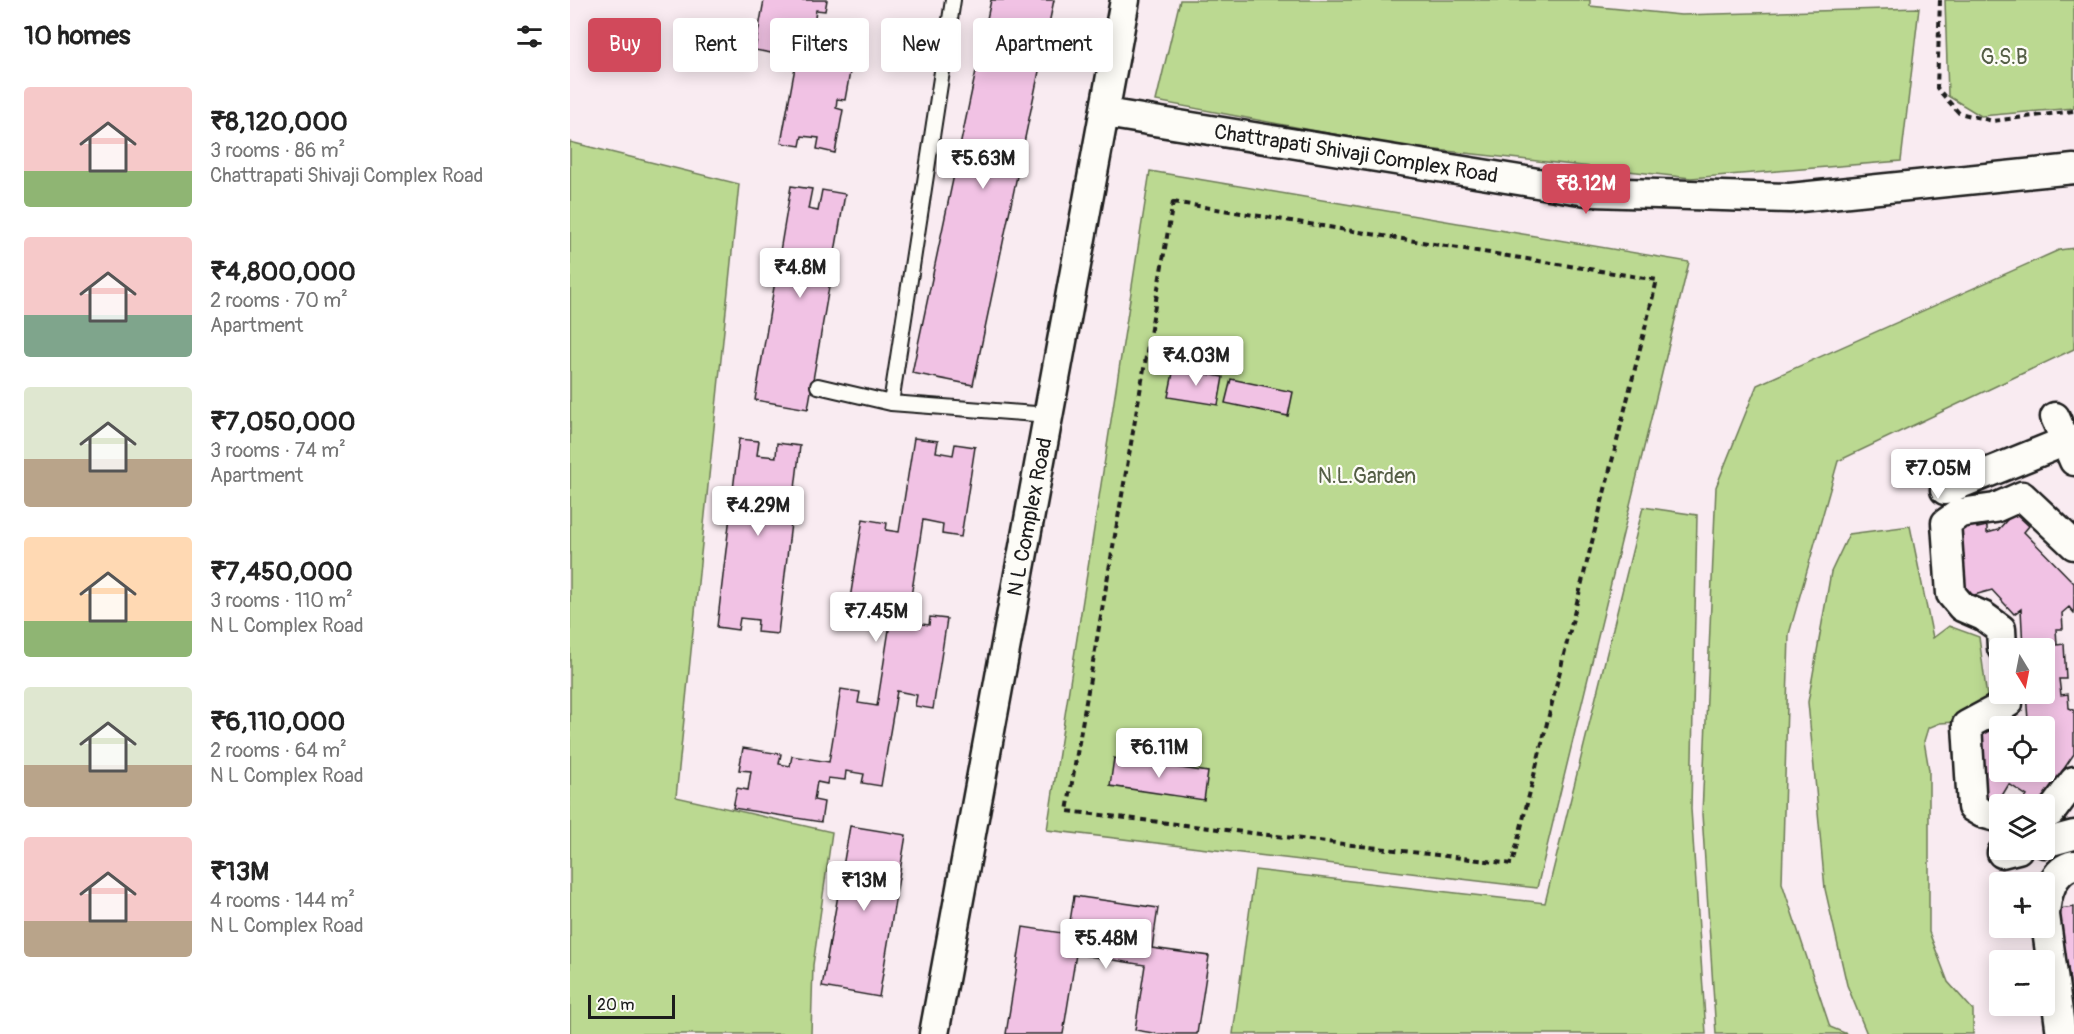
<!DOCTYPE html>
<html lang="en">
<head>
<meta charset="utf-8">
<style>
  body { margin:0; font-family:Pangolin,sans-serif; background:#f2f2f2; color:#222; height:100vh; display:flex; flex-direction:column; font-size:22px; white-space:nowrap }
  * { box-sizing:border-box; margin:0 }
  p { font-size:20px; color:#767676 }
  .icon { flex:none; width:33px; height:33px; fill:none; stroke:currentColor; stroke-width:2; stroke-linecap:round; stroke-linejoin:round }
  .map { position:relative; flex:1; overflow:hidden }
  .side { display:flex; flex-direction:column; background:#fff; width:570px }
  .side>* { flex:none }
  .guide { position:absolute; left:18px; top:18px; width:570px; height:54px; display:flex; gap:12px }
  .needle { width:39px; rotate:170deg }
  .buttons { position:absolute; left:1419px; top:638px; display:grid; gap:12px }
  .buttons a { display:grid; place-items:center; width:66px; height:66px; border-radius:6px; background:#fff; box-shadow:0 3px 15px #0003; font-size:30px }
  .scale { position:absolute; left:18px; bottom:15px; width:87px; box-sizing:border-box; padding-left:6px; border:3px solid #1c1c1c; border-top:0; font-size:16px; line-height:21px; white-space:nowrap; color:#1c1c1c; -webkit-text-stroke:4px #fdfcf7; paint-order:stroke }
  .price { position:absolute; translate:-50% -51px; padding:0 14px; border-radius:6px; background:#fff; color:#222; font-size:20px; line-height:39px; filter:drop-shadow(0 2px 3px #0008) }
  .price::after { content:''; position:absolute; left:50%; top:36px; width:18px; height:14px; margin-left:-9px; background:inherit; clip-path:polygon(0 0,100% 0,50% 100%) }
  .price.current { background:#d1495b; color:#fff }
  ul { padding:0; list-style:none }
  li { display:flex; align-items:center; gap:18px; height:150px; padding:0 24px }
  li span { display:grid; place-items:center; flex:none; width:168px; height:120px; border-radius:6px; color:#555 }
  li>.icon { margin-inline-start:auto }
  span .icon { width:72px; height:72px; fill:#fffc; stroke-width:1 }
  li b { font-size:26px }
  h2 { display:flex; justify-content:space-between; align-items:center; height:72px; padding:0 24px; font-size:26px }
  .tag { padding:0 21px; border-radius:6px; background:#fff; box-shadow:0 3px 15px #0003; font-size:21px; line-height:54px }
  .tag.current { background:#d1495b; color:#fff }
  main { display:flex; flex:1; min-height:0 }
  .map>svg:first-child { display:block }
  .green { fill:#bbd991; stroke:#6c7a56; stroke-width:1.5 }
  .building { fill:#f1c2e4; stroke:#1c1c1c; stroke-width:1.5 }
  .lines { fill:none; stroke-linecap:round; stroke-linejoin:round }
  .lane-casing { stroke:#1c1c1c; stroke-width:18 }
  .street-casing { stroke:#1c1c1c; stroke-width:33 }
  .path { stroke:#1c1c1c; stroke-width:4; stroke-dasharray:6 4.5; stroke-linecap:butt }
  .lane { stroke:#fdfcf7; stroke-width:14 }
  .street { stroke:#fdfcf7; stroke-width:28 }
  .labels { text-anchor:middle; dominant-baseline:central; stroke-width:4.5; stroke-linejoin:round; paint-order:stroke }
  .park-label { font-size:21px; fill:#545e45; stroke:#fdfcf7 }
  .street-label { font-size:21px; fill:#1c1c1c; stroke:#fdfcf7 }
</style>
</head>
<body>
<main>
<section class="side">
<h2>10 homes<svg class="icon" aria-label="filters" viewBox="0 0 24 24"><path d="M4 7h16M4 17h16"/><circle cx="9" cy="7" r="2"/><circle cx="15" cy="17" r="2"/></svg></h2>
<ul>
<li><span style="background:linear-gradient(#f6c9c9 70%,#8fb573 0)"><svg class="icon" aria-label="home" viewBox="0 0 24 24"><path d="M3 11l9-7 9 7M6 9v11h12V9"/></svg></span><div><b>₹8,120,000</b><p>3 rooms · 86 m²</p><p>Chattrapati Shivaji Complex Road</p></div></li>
<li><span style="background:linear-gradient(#f6c9c9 65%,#7fa58c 0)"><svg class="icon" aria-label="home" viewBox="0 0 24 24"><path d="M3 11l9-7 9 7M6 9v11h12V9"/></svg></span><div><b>₹4,800,000</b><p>2 rooms · 70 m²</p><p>Apartment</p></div></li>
<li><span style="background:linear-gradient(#dfe7d0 60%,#b9a48a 0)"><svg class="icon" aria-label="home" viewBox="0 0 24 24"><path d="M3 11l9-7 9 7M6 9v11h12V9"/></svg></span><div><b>₹7,050,000</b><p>3 rooms · 74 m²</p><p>Apartment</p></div></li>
<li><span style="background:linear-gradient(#ffd9b3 70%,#8fb573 0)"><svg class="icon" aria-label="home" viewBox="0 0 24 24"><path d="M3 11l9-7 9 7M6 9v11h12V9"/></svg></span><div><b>₹7,450,000</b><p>3 rooms · 110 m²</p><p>N L Complex Road</p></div></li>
<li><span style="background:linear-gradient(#dfe7d0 65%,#b9a48a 0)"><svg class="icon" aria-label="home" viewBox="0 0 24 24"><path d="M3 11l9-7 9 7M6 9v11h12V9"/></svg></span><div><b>₹6,110,000</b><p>2 rooms · 64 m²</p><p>N L Complex Road</p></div></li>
<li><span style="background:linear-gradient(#f6c9c9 70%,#b9a48a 0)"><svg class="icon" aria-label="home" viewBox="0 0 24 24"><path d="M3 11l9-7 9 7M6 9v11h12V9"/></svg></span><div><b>₹13M</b><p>4 rooms · 144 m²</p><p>N L Complex Road</p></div></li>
</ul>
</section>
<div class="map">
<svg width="1504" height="1034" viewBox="0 0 1504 1034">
  <rect width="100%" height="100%" fill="#f9ebf1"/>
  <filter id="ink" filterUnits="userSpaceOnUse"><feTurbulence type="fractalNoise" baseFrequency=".0167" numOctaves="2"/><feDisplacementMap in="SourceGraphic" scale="12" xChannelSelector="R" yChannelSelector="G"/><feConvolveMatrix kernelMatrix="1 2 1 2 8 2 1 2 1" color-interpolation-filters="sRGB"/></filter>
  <g filter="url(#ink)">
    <path class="green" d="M610 0H1020V6L1111 15 1349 8 1331 161 1121 178 822 145 586 101Z
      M1375 0H1504V108L1411 116 1378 96Z
      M0 142 169 184 106 797 262 832 243 965 241 1034H0Z
      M580 171 1119 262 967 888 477 830Z
      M1504 248V349L1268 461 1219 634 1212 883 1260 1027 1277 1034H1146L1132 814 1146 487 1187 385 1489 250Z
      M1073 507 1127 515 1121 809 1136 1034H663L685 870 975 903Z
      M1340 526 1363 638 1379 626 1409 637 1420 720 1370 723 1358 728 1354 741 1359 770V932L1378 982 1403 1010V1034H1297L1277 985 1255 889 1238 702 1261 572 1279 534Z"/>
    <path class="building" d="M194 0H257L255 11 246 10 244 24 252 25 245 66 260 68 262 58 282 61 275 100 267 99 266 108 273 110 265 153 247 149 249 138 232 136 230 146 211 143 229 46 208 43 207 54 185 50Z
      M421 0H484L403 385 342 373Z
      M221 186 242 189 238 209 248 211 252 190 275 194 238 409 185 400Z
      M604 368 653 377 648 405 598 397Z
      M661 379 723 392 718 416 655 403Z
      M344 438 368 441 366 452 383 455 385 444 405 447 391 537 372 534 373 524 353 520 337 622 359 625 360 617 377 619 363 709 345 706 347 695 327 691 311 786 292 783 294 774 276 771 275 780 258 778 257 784 247 782 244 800 254 802 251 822 163 808 167 788 178 790 181 771 169 770 173 748 211 754 209 764 220 766 222 756 259 762 271 689 290 692 288 703 307 706 323 604 306 601 304 616 278 611 293 519 317 523 316 530 329 532Z
      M169 439 189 441 187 455 206 457 207 443 230 446 208 634 187 632 188 620 170 618 168 630 147 627Z
      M1444 512 1459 526 1454 532 1504 583V613L1499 607 1492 613 1493 629H1486L1487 645 1494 644 1496 679H1489L1491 695 1498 694 1499 708 1504 710V754L1476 795 1474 804H1451L1457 796 1439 784 1430 799 1407 802 1402 724 1425 722 1430 734V771H1474V726H1451L1458 720 1456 693H1474V648H1453L1451 609 1444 614 1422 590 1397 597 1385 523 1405 520 1407 528 1417 526V533L1428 530Z
      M544 758 638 772 634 800 540 786Z
      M280 826 336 835 309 997 252 987Z
      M504 896 588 908 582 948 639 956 627 1034H589L565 1030 575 965 506 954 493 1034H436L453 927 498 934Z
      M1504 907V1000L1503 1001 1491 926H1484L1481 910Z"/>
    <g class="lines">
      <defs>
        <path id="lane" d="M248 386 321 403 479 415
          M321 403 383 0"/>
        <path id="street" d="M535 113 1023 192 1220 198 1504 169
          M1485 417 1504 461
          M1375 490 1496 441
          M1432 648 1431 629 1413 616 1392 607 1381 594 1376 523 1390 513 1425 508 1452 496 1504 545
          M1474 815 1481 812 1504 781
          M1430 818 1412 813 1402 807 1397 725 1438 703 1437 693
          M1474 843 1504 835
          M1432 853 1448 849
          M364 1034 555 0
          M1491 1034 1475 915C1476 896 1483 869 1504 865"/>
      </defs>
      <use href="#lane" class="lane-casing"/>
      <use href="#street" class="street-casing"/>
      <path class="path" d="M1370 0 1367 88 1389 113 1423 121 1504 111
        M603 202 1087 280 942 864 497 811Z"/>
      <use href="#lane" class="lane"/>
      <use href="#street" class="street"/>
    </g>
  </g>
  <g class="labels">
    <g class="park-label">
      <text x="1434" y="57">G.S.B</text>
      <text x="797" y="476">N.L.Garden</text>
    </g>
    <g class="street-label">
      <text transform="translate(786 154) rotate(9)">Chattrapati Shivaji Complex Road</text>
      <text transform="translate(460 517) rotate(-79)">N L Complex Road</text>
    </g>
  </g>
</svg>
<div class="buttons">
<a><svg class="needle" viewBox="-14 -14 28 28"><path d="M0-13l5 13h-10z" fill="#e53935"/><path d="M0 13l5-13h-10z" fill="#767676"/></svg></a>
<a><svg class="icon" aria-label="locate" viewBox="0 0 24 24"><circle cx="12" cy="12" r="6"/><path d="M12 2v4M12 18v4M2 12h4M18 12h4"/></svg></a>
<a><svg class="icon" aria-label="layers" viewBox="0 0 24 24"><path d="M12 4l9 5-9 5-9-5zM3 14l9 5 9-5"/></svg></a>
<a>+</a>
<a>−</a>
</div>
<div class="scale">20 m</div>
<b class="price" style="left:413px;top:190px">₹5.63M</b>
<b class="price current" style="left:1016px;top:215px">₹8.12M</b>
<b class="price" style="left:230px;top:299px">₹4.8M</b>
<b class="price" style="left:626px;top:387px">₹4.03M</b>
<b class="price" style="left:1368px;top:500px">₹7.05M</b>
<b class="price" style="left:188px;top:537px">₹4.29M</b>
<b class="price" style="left:306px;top:643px">₹7.45M</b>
<b class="price" style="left:589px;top:779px">₹6.11M</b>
<b class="price" style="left:294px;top:912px">₹13M</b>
<b class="price" style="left:536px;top:970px">₹5.48M</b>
<div class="guide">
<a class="tag current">Buy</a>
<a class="tag">Rent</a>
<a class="tag">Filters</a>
<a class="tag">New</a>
<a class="tag">Apartment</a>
</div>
</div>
</main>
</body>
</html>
